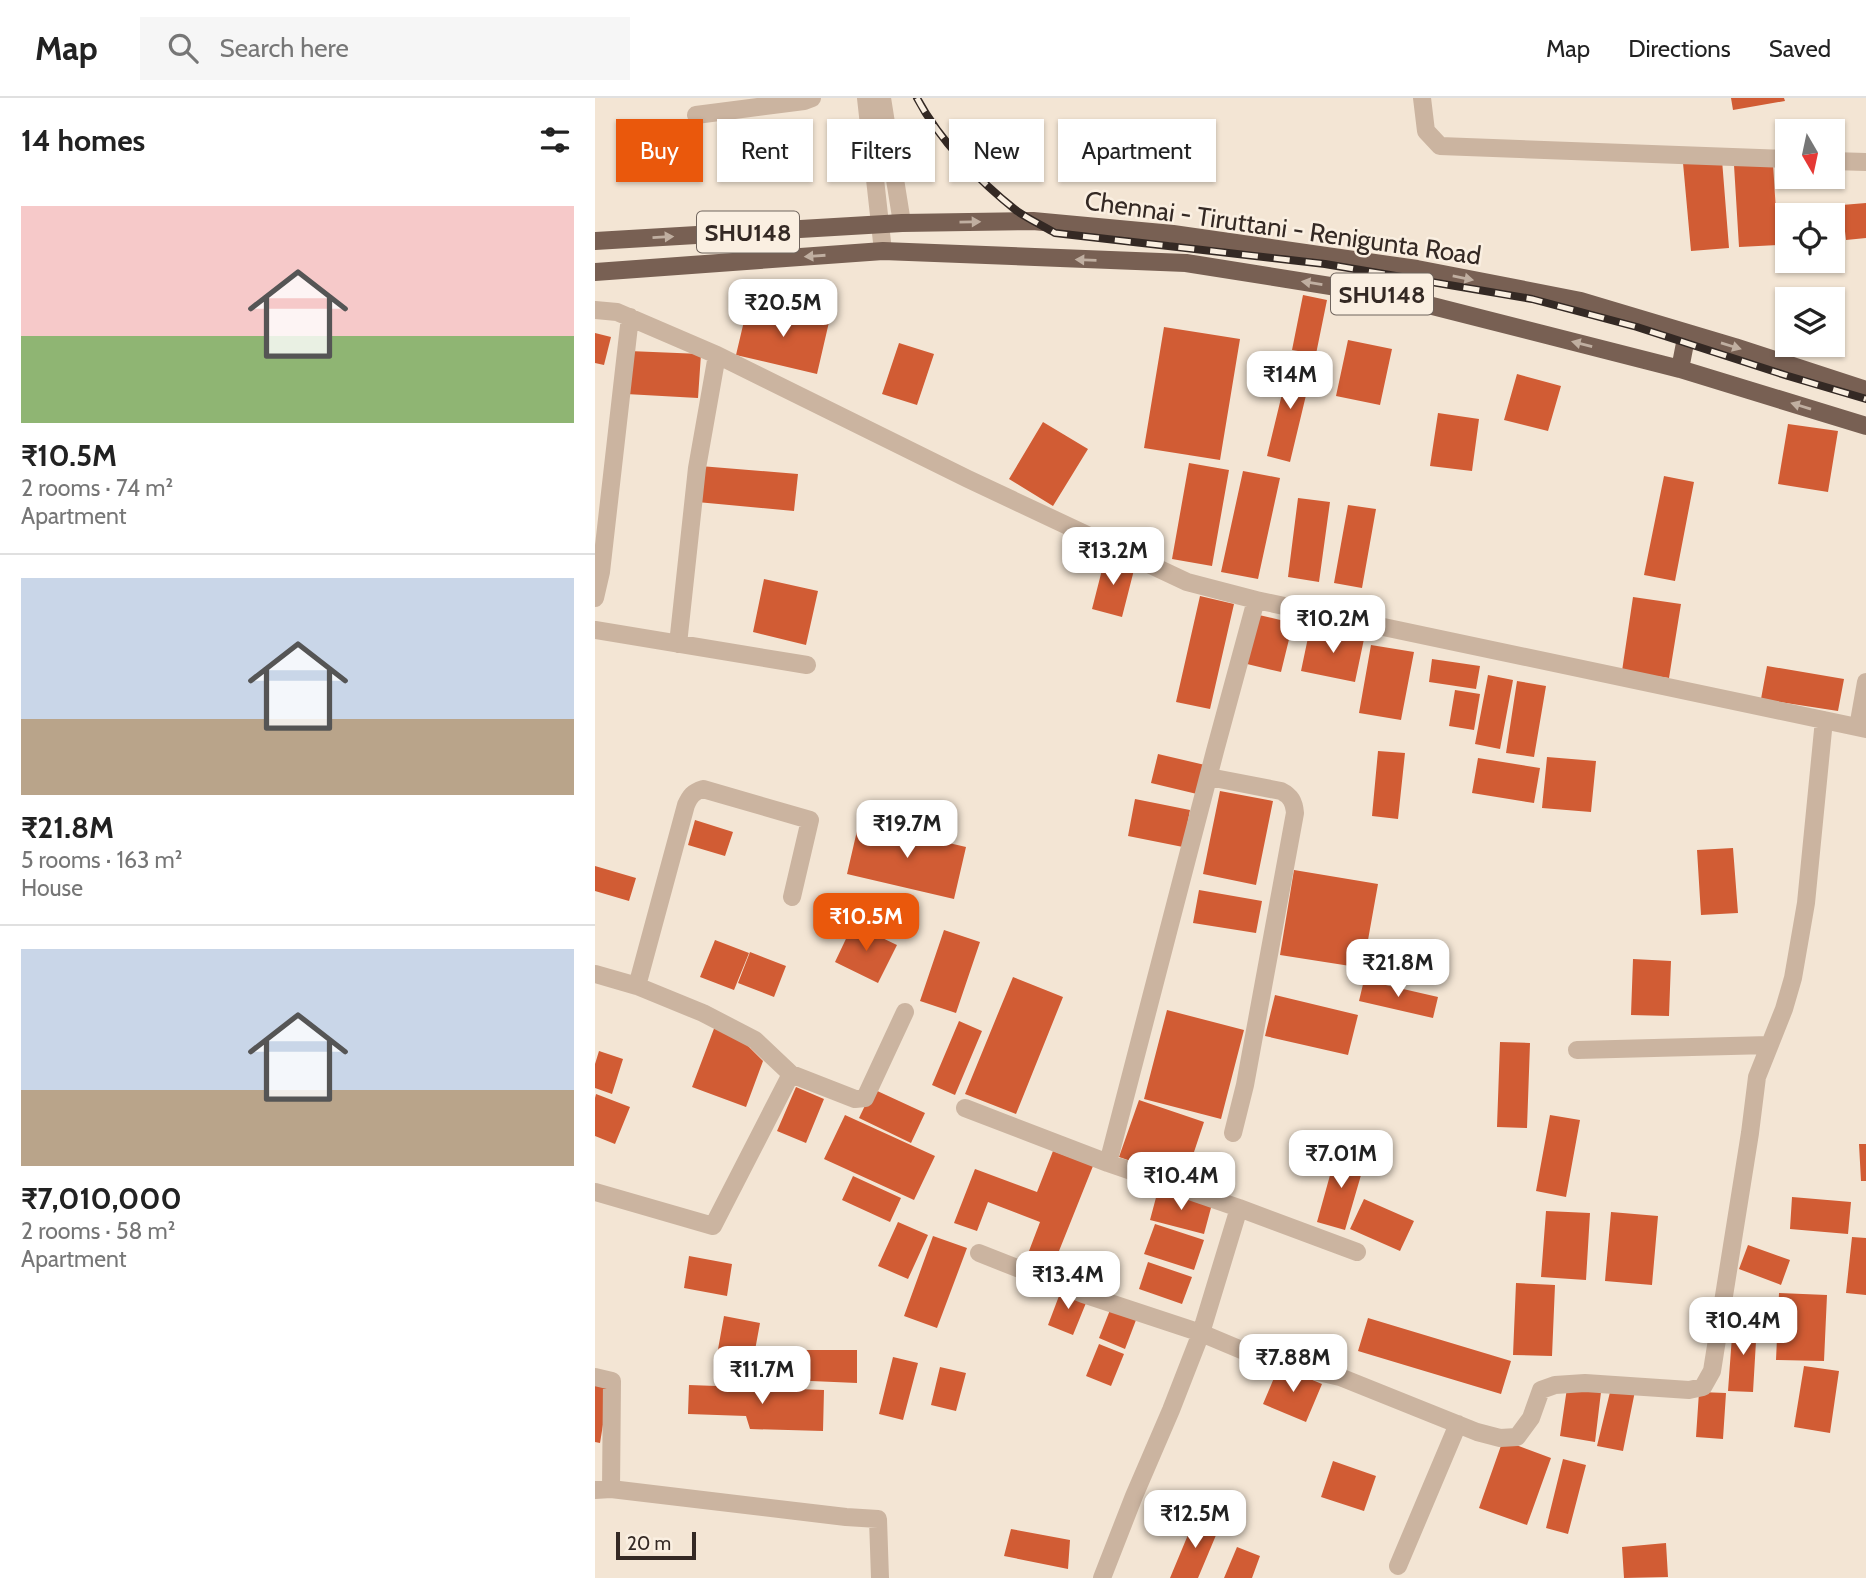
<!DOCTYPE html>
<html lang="en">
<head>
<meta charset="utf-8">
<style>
  body { margin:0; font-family:Cabin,sans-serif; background:#f6f6f6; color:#222; height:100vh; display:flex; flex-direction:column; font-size:26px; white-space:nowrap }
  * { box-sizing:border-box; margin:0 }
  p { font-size:23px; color:#767676 }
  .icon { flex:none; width:38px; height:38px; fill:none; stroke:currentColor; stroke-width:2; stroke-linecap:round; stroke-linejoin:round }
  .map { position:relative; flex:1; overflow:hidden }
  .sheet { display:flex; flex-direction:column; background:#fff; width:595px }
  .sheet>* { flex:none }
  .guide { position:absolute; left:21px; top:21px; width:665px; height:63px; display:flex; gap:14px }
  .needle { width:46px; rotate:171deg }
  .fabs { position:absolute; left:1180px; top:21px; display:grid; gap:14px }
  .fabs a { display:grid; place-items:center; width:70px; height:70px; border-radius:0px; background:#fff; box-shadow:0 2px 5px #0004; font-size:35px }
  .scale { position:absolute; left:21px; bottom:18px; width:80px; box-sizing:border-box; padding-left:7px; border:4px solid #342924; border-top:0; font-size:19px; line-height:24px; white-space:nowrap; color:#342924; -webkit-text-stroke:5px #faefe1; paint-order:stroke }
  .price { position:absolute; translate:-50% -60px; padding:0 16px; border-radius:14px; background:#fff; color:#222; font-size:23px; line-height:46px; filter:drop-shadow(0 2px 4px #0008) }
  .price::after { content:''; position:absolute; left:50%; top:42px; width:21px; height:16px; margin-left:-10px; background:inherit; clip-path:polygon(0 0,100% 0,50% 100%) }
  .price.selected { background:#ea580c; color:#fff }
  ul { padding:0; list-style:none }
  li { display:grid; align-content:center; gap:14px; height:371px; padding:0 21px }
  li+li { border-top:2px solid #e0e0e0 }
  li span { display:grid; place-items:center; height:217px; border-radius:0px; color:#555 }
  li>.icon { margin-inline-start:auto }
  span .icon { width:126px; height:126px; fill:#fffc; stroke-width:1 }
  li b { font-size:30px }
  h2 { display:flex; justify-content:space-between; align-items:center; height:84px; padding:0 21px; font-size:30px }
  .tag { padding:0 24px; border-radius:0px; background:#fff; box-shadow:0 2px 5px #0004; font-size:24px; line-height:63px }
  .tag.selected { background:#ea580c; color:#fff }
  header { display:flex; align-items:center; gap:42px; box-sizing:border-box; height:98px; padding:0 35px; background:#fff; border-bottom:2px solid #e0e0e0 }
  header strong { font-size:33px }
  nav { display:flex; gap:38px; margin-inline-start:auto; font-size:24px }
  .search { width:490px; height:63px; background:#f6f6f6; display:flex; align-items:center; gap:18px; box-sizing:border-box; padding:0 24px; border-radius:0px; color:#767676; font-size:26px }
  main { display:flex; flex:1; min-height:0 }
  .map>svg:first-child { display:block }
  .building { fill:#d15c34 }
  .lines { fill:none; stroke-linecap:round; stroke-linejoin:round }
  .minor { stroke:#cbb4a0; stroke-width:18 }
  .major { stroke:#786053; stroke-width:18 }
  .rail-casing { stroke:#342924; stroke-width:8 }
  .rail { stroke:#faefe1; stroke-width:5; stroke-dasharray:16; stroke-linecap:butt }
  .oneway { fill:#c0afa1 }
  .labels { text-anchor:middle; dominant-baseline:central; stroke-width:5; stroke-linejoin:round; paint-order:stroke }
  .shield { fill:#faefe1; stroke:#6f645d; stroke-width:2 }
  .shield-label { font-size:24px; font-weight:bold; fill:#342924 }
  .street-label { font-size:26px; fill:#342924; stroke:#faefe1 }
</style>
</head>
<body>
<header>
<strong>Map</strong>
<div class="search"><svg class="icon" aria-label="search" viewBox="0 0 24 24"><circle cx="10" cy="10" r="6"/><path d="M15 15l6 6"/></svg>Search here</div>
<nav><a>Map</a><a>Directions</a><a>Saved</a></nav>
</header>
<main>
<section class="sheet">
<h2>14 homes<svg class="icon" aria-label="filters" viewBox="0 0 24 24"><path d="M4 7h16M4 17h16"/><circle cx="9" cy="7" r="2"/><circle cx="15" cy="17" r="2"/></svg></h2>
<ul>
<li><span style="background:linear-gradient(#f6c9c9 60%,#8fb573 0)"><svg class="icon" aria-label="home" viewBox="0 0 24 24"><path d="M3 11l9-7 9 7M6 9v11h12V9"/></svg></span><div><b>₹10.5M</b><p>2 rooms · 74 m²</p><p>Apartment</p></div></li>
<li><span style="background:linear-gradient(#c9d6e8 65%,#b9a48a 0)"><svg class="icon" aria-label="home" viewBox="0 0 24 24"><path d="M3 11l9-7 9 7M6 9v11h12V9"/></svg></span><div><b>₹21.8M</b><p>5 rooms · 163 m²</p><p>House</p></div></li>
<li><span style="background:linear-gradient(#c9d6e8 65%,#b9a48a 0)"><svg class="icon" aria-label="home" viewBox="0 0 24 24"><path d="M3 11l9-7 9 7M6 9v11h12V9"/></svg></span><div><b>₹7,010,000</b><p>2 rooms · 58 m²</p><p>Apartment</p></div></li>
</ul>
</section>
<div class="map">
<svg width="1271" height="1480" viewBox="0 0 1271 1480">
  <rect width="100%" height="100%" fill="#f3e5d4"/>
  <path class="building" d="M1136 0H1189L1190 3 1138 12Z
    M1127 62 1134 150 1096 153 1088 65Z
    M1178 65 1183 147 1144 149 1139 67Z
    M1271 105V140L1251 142 1247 107Z
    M708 197 732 202 721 256 697 252Z
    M153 206 234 224 222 276 141 257Z
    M569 229 645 241 625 362 549 350Z
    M0 235 16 239 9 267 0 265Z
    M753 242 797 251 785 307 741 298Z
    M304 245 339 256 322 307 287 296Z
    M34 253 106 256 103 300 31 296Z
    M695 263 718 268 695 364 672 358Z
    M922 276 966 288 953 333 909 322Z
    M843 315 884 321 877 373 835 368Z
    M448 324 493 351 458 408 414 381Z
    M1193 326 1243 333 1233 394 1183 386Z
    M594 365 634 372 617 468 577 461Z
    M105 368 203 376 199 413 102 404Z
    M648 373 685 380 663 481 626 474Z
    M1069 378 1099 384 1080 483 1049 477Z
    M703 400 735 404 724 484 693 479Z
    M753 407 781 411 767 490 739 485Z
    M510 460 540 468 527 519 497 511Z
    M169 481 223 493 211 547 158 534Z
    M605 498 639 506 615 611 581 604Z
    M1038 499 1086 506 1074 580 1027 573Z
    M664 517 698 525 686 574 652 566Z
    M715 530 769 541 760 584 706 573Z
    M776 547 819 554 806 622 764 615Z
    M837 561 885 568 881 591 834 584Z
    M1172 568 1249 581 1243 613 1166 601Z
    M893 577 918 582 905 651 880 646Z
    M922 583 951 588 939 659 911 655Z
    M860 592 885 596 879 632 854 628Z
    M783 653 810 655 803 721 777 718Z
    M563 656 610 667 602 696 556 685Z
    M952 659 1001 663 996 714 947 710Z
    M883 660 945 670 939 705 877 695Z
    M625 693 678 703 661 787 608 776Z
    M540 701 595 712 588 749 533 738Z
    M100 722 138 734 130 758 93 747Z
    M264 724 371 749 359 801 252 776Z
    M1138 750 1143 815 1106 817 1102 752Z
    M0 768 41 780 34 803 0 793Z
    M699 772 783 786 768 870 685 857Z
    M604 792 667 803 661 835 598 825Z
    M258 826 302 847 283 885 240 864Z
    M349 832 385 844 361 915 325 903Z
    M120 842 154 855 139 892 105 879Z
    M155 854 191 868 179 899 143 885Z
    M1038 861 1076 863 1074 918 1036 917Z
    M418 879 468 899 421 1016 370 996Z
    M769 882 843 899 838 920 764 903Z
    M680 897 763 917 753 957 670 938Z
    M572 912 649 932 626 1021 549 1001Z
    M364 923 387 933 360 997 337 987Z
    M120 928 145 940 168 963 151 1009 97 989Z
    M905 944 935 945 932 1030 902 1029Z
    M4 953 28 961 17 996 0 990V966Z
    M201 989 229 1001 211 1045 182 1033Z
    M278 991 330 1015 316 1045 264 1020Z
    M1 996 35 1009 20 1046 0 1038V1000Z
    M544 1002 609 1024 590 1081 524 1059Z
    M250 1017 340 1058 319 1102 229 1061Z
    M955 1017 985 1022 971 1099 941 1093Z
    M1264 1046H1271V1083H1266Z
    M742 1052 771 1060 750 1132 722 1124Z
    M458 1053 498 1068 460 1163 434 1153 445 1124 393 1104 382 1133 359 1125 380 1071 442 1094Z
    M258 1078 306 1100 295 1124 247 1102Z
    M563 1092 617 1106 609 1136 555 1122Z
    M1197 1099 1256 1104 1253 1136 1195 1131Z
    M769 1101 819 1123 805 1153 755 1131Z
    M951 1113 995 1115 991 1182 946 1179Z
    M1016 1114 1063 1118 1057 1187 1010 1183Z
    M303 1124 333 1137 313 1181 283 1168Z
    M560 1126 609 1142 599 1172 549 1156Z
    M338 1138 372 1150 342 1230 309 1218Z
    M1257 1139 1271 1140V1197L1251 1195Z
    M1153 1147 1195 1162 1186 1187 1144 1171Z
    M94 1158 137 1166 132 1198 89 1190Z
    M553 1164 597 1179 587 1206 544 1191Z
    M921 1185 960 1187 957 1258 918 1257Z
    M467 1190 493 1200 478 1237 453 1227Z
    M1184 1195 1232 1197 1229 1263 1181 1262Z
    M515 1212 541 1222 530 1251 504 1240Z
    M129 1218 165 1225 156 1274 120 1268Z
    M773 1220 916 1263 906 1296 763 1253Z
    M1138 1224 1162 1226 1158 1294 1133 1293Z
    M504 1246 529 1256 516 1288 491 1278Z
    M198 1252H262V1285L193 1282Z
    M298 1259 323 1265 308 1322 284 1316Z
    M684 1268 727 1286 711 1324 668 1306Z
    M1209 1268 1244 1273 1235 1335 1199 1329Z
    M345 1269 371 1275 361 1313 336 1307Z
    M0 1287 14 1290 5 1345 0 1344Z
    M94 1287 229 1292 228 1333 155 1331 151 1318 93 1316Z
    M972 1290 1006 1294 1000 1344 965 1338Z
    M1016 1290 1040 1293 1028 1353 1002 1348Z
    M1104 1294 1131 1295 1128 1341 1101 1339Z
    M908 1342 956 1360 932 1427 884 1410Z
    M968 1361 991 1367 973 1436 951 1430Z
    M738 1363 781 1378 769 1413 726 1399Z
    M600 1420 624 1430 603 1480H575Z
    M416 1431 475 1442 473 1471 409 1458Z
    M1071 1445 1073 1479 1029 1480 1027 1449Z
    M642 1449 665 1458 657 1480H629Z"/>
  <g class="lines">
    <path class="minor" d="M271 0 288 153
      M287 0 307 125
      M827 0 831 33 845 48 1192 61
      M101 17 209 3 217 0
      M1237 63 1271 64
      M0 212 22 214 122 257 373 381 592 484 661 502 1271 631
      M0 500 6 474 35 219
      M0 532 212 567
      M83 546 102 370 122 257
      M1263 629 1271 584
      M614 679 686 693C696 698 699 704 700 715L650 987 638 1035
      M0 876 42 888 108 915 160 942 196 976 260 1001 270 1000 310 914
      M42 888 91 707C95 698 98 694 108 691L215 722 197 799
      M982 952 1174 947
      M370 1010 513 1065 644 1110 762 1154
      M513 1065 620 653 661 502
      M0 1094 118 1128 196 976
      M644 1110 606 1235 668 1261 745 1279 882 1334 905 1340 922 1339 936 1320 946 1292 960 1287 990 1285 1094 1292 1108 1289 1117 1273 1155 1035 1162 979 1189 911 1198 880 1211 805 1229 622
      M384 1155 488 1196 606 1235 576 1312 539 1398 507 1480
      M0 1279 17 1283 16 1391
      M0 1392 16 1391 251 1419 283 1421 285 1480
      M803 1468 863 1326"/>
    <path class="major" d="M0 143 307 125 438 123 578 136 822 171 986 203 1140 249 1271 292
      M0 174 288 153 591 165 798 198 1085 271 1271 328
      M1085 271 1092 235"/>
    <defs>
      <path id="rail" d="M322 0C344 42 385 84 422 113 434 121 448 128 460 135L730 166 937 201 1042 229 1193 278 1271 301"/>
    </defs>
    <use href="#rail" class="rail-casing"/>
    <use href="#rail" class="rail"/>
  </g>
  <defs><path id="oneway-solid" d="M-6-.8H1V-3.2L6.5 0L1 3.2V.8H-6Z" transform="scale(1.75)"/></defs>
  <g class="oneway">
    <use href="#oneway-solid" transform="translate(375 124) rotate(-1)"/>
    <use href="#oneway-solid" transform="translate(68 139) rotate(-3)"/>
    <use href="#oneway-solid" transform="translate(220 158) rotate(176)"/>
    <use href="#oneway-solid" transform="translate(491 162) rotate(-178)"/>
    <use href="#oneway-solid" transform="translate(868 180) rotate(11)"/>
    <use href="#oneway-solid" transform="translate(717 185) rotate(-171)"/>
    <use href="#oneway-solid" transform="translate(987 246) rotate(-166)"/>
    <use href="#oneway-solid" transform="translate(1136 248) rotate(17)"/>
    <use href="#oneway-solid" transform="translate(1206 308) rotate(-163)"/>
  </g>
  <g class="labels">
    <g class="shield">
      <rect x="102" y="113.5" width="102" height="41" rx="5"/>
      <rect x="736" y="175.5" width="102" height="41" rx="5"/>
    </g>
    <g class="shield-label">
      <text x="153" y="134">SHU148</text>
      <text x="787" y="196">SHU148</text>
    </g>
    <g class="street-label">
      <text transform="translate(688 130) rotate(8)">Chennai - Tiruttani - Renigunta Road</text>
    </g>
  </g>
</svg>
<div class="fabs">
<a><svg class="needle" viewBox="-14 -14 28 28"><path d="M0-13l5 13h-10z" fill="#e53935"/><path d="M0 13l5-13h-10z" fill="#767676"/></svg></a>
<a><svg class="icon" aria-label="locate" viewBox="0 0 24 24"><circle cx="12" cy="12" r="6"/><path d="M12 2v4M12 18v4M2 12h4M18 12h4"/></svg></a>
<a><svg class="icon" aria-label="layers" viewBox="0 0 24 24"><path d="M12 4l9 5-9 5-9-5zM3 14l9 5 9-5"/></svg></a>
</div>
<div class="scale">20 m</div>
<b class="price" style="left:188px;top:241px">₹20.5M</b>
<b class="price" style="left:695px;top:313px">₹14M</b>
<b class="price" style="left:518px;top:489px">₹13.2M</b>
<b class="price" style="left:738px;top:557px">₹10.2M</b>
<b class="price" style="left:312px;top:762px">₹19.7M</b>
<b class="price selected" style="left:271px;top:855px">₹10.5M</b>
<b class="price" style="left:803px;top:901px">₹21.8M</b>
<b class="price" style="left:746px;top:1092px">₹7.01M</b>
<b class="price" style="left:586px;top:1114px">₹10.4M</b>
<b class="price" style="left:473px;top:1213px">₹13.4M</b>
<b class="price" style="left:1148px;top:1259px">₹10.4M</b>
<b class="price" style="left:698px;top:1296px">₹7.88M</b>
<b class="price" style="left:167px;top:1308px">₹11.7M</b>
<b class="price" style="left:600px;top:1452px">₹12.5M</b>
<div class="guide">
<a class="tag selected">Buy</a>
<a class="tag">Rent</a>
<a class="tag">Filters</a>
<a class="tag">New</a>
<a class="tag">Apartment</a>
</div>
</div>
</main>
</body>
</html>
